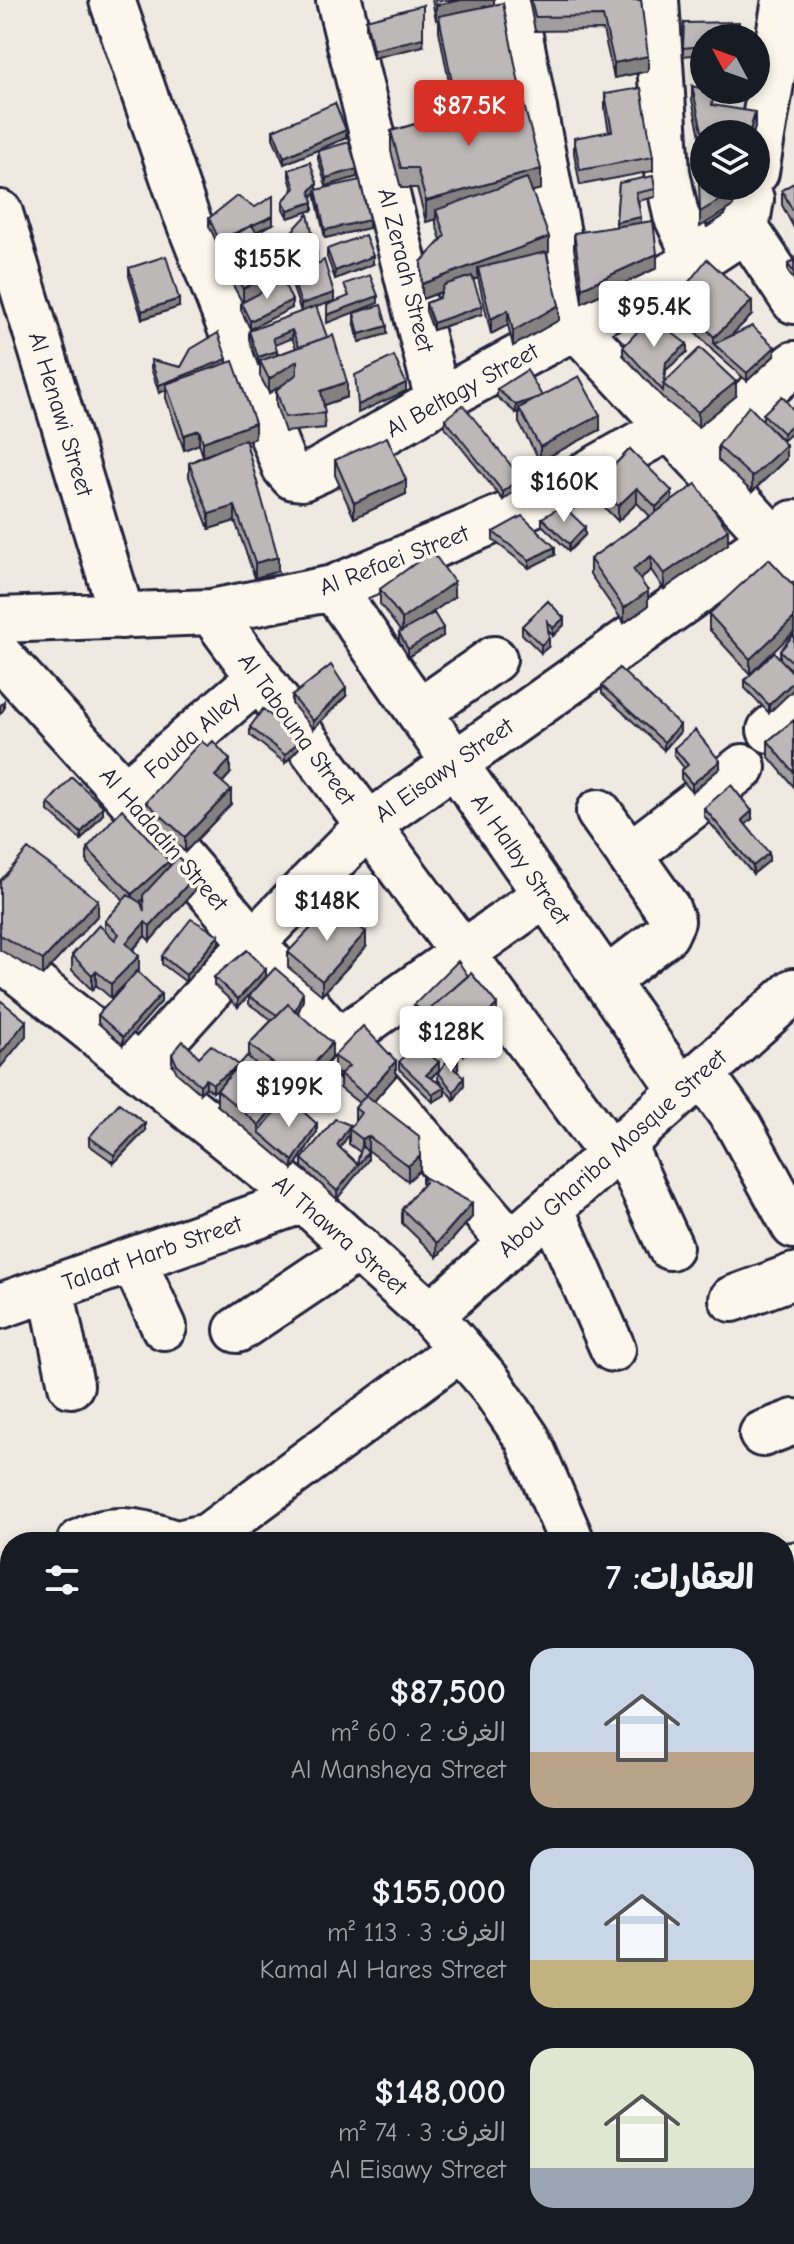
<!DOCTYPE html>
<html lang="ar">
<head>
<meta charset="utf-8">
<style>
  body { margin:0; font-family:"Comic Neue","Playpen Sans Arabic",sans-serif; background:#20242c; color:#f1f3f6; direction:rtl; height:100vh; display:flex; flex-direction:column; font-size:30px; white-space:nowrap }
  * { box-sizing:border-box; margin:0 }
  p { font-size:26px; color:#9ea1a6 }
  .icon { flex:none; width:44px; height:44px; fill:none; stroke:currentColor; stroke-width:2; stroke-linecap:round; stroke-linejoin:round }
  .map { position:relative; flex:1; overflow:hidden; direction:ltr }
  .details { position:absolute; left:0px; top:1532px; width:794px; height:712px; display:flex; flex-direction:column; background:#171b24; border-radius:32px 32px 0 0; box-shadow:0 4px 12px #0003; direction:rtl }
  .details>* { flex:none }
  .needle { width:52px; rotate:311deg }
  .tools { position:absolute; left:690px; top:24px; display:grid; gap:16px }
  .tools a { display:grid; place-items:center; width:80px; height:80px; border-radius:50%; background:#171b24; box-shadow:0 4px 12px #0003; font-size:40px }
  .price { position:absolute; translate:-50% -68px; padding:0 18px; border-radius:8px; background:#fff; color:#222; font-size:26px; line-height:52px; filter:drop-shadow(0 2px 4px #0008) }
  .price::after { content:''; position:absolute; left:50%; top:48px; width:24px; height:18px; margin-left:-12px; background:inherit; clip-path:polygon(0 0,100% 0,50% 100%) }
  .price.on { background:#d93025; color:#fff }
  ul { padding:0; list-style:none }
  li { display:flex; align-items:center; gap:24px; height:200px; padding:0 40px }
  li span { display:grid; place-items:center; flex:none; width:224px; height:160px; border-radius:24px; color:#555 }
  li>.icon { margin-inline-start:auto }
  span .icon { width:96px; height:96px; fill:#fffc; stroke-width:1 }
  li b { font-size:34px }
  h2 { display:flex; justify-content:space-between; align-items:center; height:96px; padding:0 40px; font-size:34px }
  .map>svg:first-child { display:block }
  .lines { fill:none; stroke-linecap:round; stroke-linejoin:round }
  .minor-casing { stroke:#22223b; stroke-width:50 }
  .minor { stroke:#fbf7ec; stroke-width:44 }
  .wall { fill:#a29e9e; stroke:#22223b; stroke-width:2; fill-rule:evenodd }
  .shaded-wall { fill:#848181; stroke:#22223b; stroke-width:2 }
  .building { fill:#bcb8b8; stroke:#22223b; stroke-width:2 }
  .labels { text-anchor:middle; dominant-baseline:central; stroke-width:7; stroke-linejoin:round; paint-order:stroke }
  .street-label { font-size:24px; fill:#22223b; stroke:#fbf7ec }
</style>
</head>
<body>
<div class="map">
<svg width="794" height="2244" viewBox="0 0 794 2244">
  <rect width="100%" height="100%" fill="#eeeae2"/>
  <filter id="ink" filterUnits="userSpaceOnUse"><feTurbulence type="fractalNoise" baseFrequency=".0125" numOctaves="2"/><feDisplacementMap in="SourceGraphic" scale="16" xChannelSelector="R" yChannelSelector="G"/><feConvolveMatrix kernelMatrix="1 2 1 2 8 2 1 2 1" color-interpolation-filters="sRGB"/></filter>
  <g filter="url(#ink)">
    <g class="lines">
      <defs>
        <path id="minor" d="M112 0 185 212 285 468 293 477 302 478 320 470 438 401 697 261 746 229
          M339 0 438 401
          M513 0 576 327 792 559
          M656 0 667 172 676 215 697 261
          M756 172 785 0
          M751 199 746 229 794 301
          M0 213 122 616
          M692 451 794 364
          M333 588 682 1091
          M211 612 611 1154
          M0 620 211 612 333 588 531 505 670 427
          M0 656 125 793 511 1243
          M419 712 494 659
          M770 730 794 710
          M125 793 260 677
          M599 812 667 908 672 921 666 934 606 981
          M629 855 743 767
          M0 957 304 1200 431 1315 489 1382 527 1438 572 1542
          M339 1041 546 894
          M139 1068 253 942 368 825 794 523
          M702 1074 738 1124 794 1226
          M623 1145 670 1247
          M551 1208 613 1349
          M133 1260 164 1327
          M51 1288 71 1385
          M732 1299 794 1276
          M0 1306 304 1200
          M431 1315 794 991
          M237 1330 359 1248
          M762 1434 794 1422
          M80 1542C110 1525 138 1530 169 1541
          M182 1542 208 1536 460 1349
          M784 1566 794 1565
          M0 1676 10 1638
          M0 2015 10 2008
          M784 2044 794 2039
          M784 2168 794 2185
          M518 2234 529 2244
          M658 2234 670 2244
          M183 2244 196 2234
          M723 2244 736 2234"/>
      </defs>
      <use href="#minor" class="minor-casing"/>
      <use href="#minor" class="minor"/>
    </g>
    <path class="wall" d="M432 0H494V5L519 84V94L541 189 532 191 549 252H547L559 320 513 346 508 325 491 334 478 278 473 280 482 314 433 330 426 311V303L439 298 442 292 422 299 421 262 441 240 436 224V219L426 222 417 188H401L391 151V131L455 112 439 31V19L436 20Z
      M529 0H641L648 71 614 78 603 30 535 31Z
      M366 20 423 46 373 58 366 28Z
      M684 23 704 38V54L683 56Z
      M692 86 714 106 755 127 753 134H704V146L702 145 692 100Z
      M605 94 653 157V171L580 185 574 153V138L609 132 605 109Z
      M273 130 346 138 284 164 273 138Z
      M318 151 357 177 326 186 318 159Z
      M289 170 317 190 369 228 325 238 316 198V192L312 197 313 210 288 218 283 209V201L293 190 289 177Z
      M619 183 655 189V197L638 201 641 223 657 268 582 303 574 248V233L616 227Z
      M794 183V228L782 205V190Z
      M209 218 273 224 256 232 267 251 287 280 283 281 292 308 250 329 241 310V303L242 302 219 259V247L209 226Z
      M283 241 317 262 296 273 283 249Z
      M327 249 373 264 335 279 327 257Z
      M794 260V280L788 272V264Z
      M129 268 179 307 142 319 129 276Z
      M293 280 334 301 316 307 347 397 323 405 325 428 285 432 276 405V390L283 385 269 393 260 376V364L258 365 249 339V331L301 312 293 288ZM292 338 296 348 277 355 275 345Z
      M677 297 752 315 730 336 775 355 747 381 714 352 677 312Z
      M354 313 387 334 359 342 354 321Z
      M623 347 687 352 666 370 665 382 736 396 698 427 663 398 623 355Z
      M151 360 181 367 227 363 255 438 246 441 278 571 255 578 235 521 209 529 189 477V463L203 456 199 444 184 450 166 398V390L159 393 151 368Z
      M497 389 542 396 600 430 540 461 519 423V412L516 413 497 397Z
      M794 411 783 441 771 429 786 459 752 492 718 460V446L763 420V414Z
      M445 419 521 486 503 500 445 427Z
      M630 449 672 501 728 544 664 589 651 570 640 579 648 606 624 623 590 574V559L650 516 637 503 618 521 596 499V484Z
      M335 460 406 494 354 518 335 475Z
      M542 518 585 535 569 551 542 525Z
      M493 532 555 555 529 568 493 540Z
      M794 586 750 674 709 629V614Z
      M380 589 454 597 423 619 443 636 408 657 399 641V633L401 632 380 604Z
      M548 601 564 625 553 636 548 630 549 646 541 653 522 634V626Z
      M794 634V671L780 660 769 713 745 688V680L780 659V651Z
      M602 686 680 732 664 750 602 693Z
      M292 696H346L313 729 292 704Z
      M794 720V787L768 756V741Z
      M250 727 300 747 285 763 250 735Z
      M674 748 720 768 692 792 681 779V771L684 768 674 755Z
      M230 774 223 782 231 804 185 852 146 817V802Z
      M48 803 103 814 81 840 48 811Z
      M704 808 752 819 745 825 769 861 753 874 704 816Z
      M87 848 169 867 196 889 150 941 145 936 133 950 139 971 138 972 161 1002 123 1045 98 1023V1015L125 985 111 998 96 985 92 990 72 970V955L105 930V921L124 900 87 863Z
      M0 881 98 915 43 975 0 950Z
      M219 943 186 982 162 964V956Z
      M366 947 322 995 288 967V952Z
      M214 977H266L238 1007 214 985Z
      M249 996 303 1000 298 1013 332 1058 297 1098 275 1080 287 1097 317 1132 293 1169 217 1105V1090L220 1087 213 1092 206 1087 200 1093 177 1073 172 1062V1054L199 1057 239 1065 249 1057V1044L272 1020 249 1004Z
      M414 1005 497 1019 464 1055 430 1024 414 1013Z
      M334 1056 396 1076 374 1101 420 1170 408 1181 368 1150V1160L337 1199 302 1167V1159L350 1128 355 1122V1108L359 1103 340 1088V1075L334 1071ZM349 1134V1144L360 1152 357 1164 340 1148Z
      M399 1062 439 1070 431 1078 443 1085 438 1080V1072L458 1069 457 1071 464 1085 454 1100 445 1089V1095L433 1102 399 1069Z
      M145 1131 114 1163 89 1145V1137Z
      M422 1176 472 1217 437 1257 402 1223V1209L422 1186Z"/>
    <path class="shaded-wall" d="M461 0H494V8L436 20V5Z
      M423 5V46L373 58V50Z
      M648 56V71L614 78V63Z
      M755 112V127L753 134H749Z
      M346 130V138L284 164V157Z
      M357 169V177L326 186V178Z
      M541 169V189L439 218 436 210V219L426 222V201Z
      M317 183V191L310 198V191Z
      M734 186H739L733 206 700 227V212Z
      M313 202V210L288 218V210Z
      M273 216V224L220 248 219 240Z
      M641 217V224L616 230V222Z
      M369 220V228L325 238V230Z
      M549 237V252L481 277 478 268V278L422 299V284Z
      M317 254V262L296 273V265Z
      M657 254V268L582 303V288Z
      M373 256V264L335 279V271Z
      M287 265V280L243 304V289Z
      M334 293V301L301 312V304Z
      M378 296V303L327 323V315Z
      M179 299V307L142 319V311Z
      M292 300V308L250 329V321Z
      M752 301V315L718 348 714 344V337Z
      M559 305V320L513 346V331Z
      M482 306V314L433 330V323Z
      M508 310V325L491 334V319Z
      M387 326V334L359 342V334Z
      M292 330V338L273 346V338Z
      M687 344V352L666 370 664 385 666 362Z
      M775 347V355L747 381V373Z
      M277 351V358L260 361V364L258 365V357Z
      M227 359V367L166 384V390L159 393V385Z
      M297 361V376L269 393V379Z
      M347 382V397L321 406V391Z
      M736 382V396L698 427V412Z
      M406 383V391L358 413V405Z
      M543 397 519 408V412L516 413V405Z
      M600 415V430L540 461V447Z
      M255 423V438L203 456V442Z
      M794 423V431L783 441V433Z
      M199 430V444L184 450V435Z
      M786 445V459L752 492V477Z
      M521 478V486L503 500V492Z
      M406 480V494L354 518V503Z
      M637 488V503L618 521V506Z
      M672 491V506L656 522V507Z
      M235 506V521L209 529V514Z
      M585 527V535L569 551V544Z
      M728 530V544L664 589V574Z
      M555 547V555L529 568V560Z
      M651 556V570L633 584V569Z
      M278 557V571L255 578V563Z
      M454 582V597L402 634V619Z
      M648 591V606L624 623V608Z
      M564 618V625L553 636V628Z
      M794 618V632L750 674V659Z
      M443 628V636L408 657V649Z
      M549 638V646L541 653V645Z
      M794 681V689L769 713V705Z
      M346 688V696L313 729V721Z
      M4 701V709L0 714V706Z
      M680 725V732L664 750V742Z
      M300 740V747L285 763V755Z
      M230 760V774L215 790V776Z
      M720 761V768L692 792V784Z
      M231 790V804L185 852V837Z
      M103 806V814L81 840V833Z
      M752 811V819L742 828V820Z
      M769 853V861L753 874V866Z
      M169 861V876L132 909V894Z
      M196 875V889L150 941V926Z
      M98 900V915L43 975V960Z
      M145 922V936L126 957V943Z
      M366 932V947L322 995V981Z
      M219 935V943L186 982V975Z
      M139 956V971L111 998V984Z
      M266 969V977L238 1007V999Z
      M96 971V985L92 990V975Z
      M303 992V1000L293 1024V1016Z
      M161 994V1002L123 1045V1037Z
      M497 1004V1019L464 1055V1041Z
      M26 1021V1036L0 1068V1054Z
      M332 1043V1058L297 1098V1083Z
      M396 1061V1076L366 1110V1095Z
      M458 1061V1069L453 1075V1068Z
      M439 1062V1070L426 1082V1075Z
      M240 1066V1073L213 1092V1084Z
      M464 1077V1085L454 1100V1092Z
      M206 1079V1087L200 1093V1085Z
      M445 1087V1095L433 1102V1094Z
      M287 1090V1105L259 1132V1125Z
      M145 1123V1131L114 1163V1155Z
      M317 1124V1132L293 1169V1161Z
      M350 1125 349 1134 337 1153V1145Z
      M368 1136V1150L362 1154V1139Z
      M368 1152V1160L337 1199V1191Z
      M420 1156V1170L408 1181V1166Z
      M472 1203V1217L437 1257V1243Z"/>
    <path class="building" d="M435 0H461L436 5Z
      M531 0H641L648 56 614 63 603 16 535 17Z
      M503 3 519 84 455 98 439 16Z
      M423 5V38L373 50 366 20Z
      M739 22 738 38H704V46L683 48 684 23Z
      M692 86 704 89V90L714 91 712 105 755 112 749 134H721L702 131Z
      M641 88 653 157 580 170 574 138 612 131 605 94Z
      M521 94 541 169 426 201 417 168H401L391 131Z
      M335 103 346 130 284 157 273 130Z
      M349 142 357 169 326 178 318 151Z
      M704 151V186H734L733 192 700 212 698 152Z
      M310 162 317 183 310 191 313 202 288 210 283 201 295 188 289 170Z
      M653 176 655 189 636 193 641 217 616 222 619 183Z
      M527 178 549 237 422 284 421 262 445 236 436 210Z
      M360 180 369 220 325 230 316 190Z
      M794 183V213L782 190Z
      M237 196 255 207 273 196V216L219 240 209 218Z
      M308 214 317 254 296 265 283 241Z
      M653 221 657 254 582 288 574 233Z
      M252 225 267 251 278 249 287 265 243 289 219 244Z
      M365 235 373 256 335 271 327 249Z
      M546 252 559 305 513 331 508 310 491 319 478 268Z
      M166 256 179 299 142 311 129 268Z
      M707 259 752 301 714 337 677 297Z
      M324 260 334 293 301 304 293 280Z
      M794 260V273L788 264Z
      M370 275 378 296 327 315V305L349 296 344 284Z
      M472 276 482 306 433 323 426 303 439 298 444 285Z
      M283 281 292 300 250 321 241 303Z
      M381 305 387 326 359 334 354 313Z
      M316 306 327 337 299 347 292 330 273 338 277 351 258 357 249 331Z
      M651 317 687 344 666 362 663 391 623 347Z
      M752 326 775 347 747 373 714 344Z
      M218 333 227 359 159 385 151 360 181 367 191 349Z
      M333 335 347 382 321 391 325 413 285 417 276 390 297 374V361L269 379 260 361Z
      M700 348 736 382 698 412 663 384Z
      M394 356 406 383 358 405 355 375Z
      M233 361 255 423 203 442 199 430 184 435 166 384Z
      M527 370 542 396 516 405 497 389Z
      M579 376 600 415 540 447 519 408Z
      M782 396 794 411V423L783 433 763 414Z
      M463 405 521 478 503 492 445 419Z
      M749 406 786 445 752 477 718 446Z
      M387 437 406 480 354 503 335 460Z
      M245 439 278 557 255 563 235 506 209 514 189 463Z
      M630 449 672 491 656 507 637 488 618 506 596 484Z
      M696 484 728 530 664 574 651 556 633 569 648 591 624 608 590 559Z
      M563 506 585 527 569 544 542 518Z
      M522 516 555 547 529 560 493 532Z
      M432 551 454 582 402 619 380 589Z
      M769 559 794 586V618L750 659 709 614Z
      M548 601 564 618 553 628 547 621 549 638 541 645 522 626Z
      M434 613 443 628 408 649 399 633Z
      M794 634V663L780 651Z
      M774 652 794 674V681L769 705 745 680Z
      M331 665 346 688 313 721 292 696Z
      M619 668 680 725 664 742 602 686Z
      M263 709 300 740 285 755 250 727Z
      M794 720V773L768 741Z
      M695 730 720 761 692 784 681 771 688 765 674 748Z
      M201 741 208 746 213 741 230 760 215 776 231 790 185 837 146 802Z
      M72 777 103 806 81 833 48 803Z
      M731 785 752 811 742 820 769 853 753 866 704 808Z
      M122 809 169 861 132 894 87 848Z
      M28 849 98 900 43 960 0 935V881Z
      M178 857 196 875 150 926 145 922 126 943 139 956 111 984 96 971 92 975 72 955 99 925 115 940 119 934 105 921 128 895 141 903 144 911 143 895Z
      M332 906 366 932 322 981 288 952Z
      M191 919 219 935 186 975 162 956Z
      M247 950 266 969 238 999 214 977Z
      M458 961 468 976 430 1009V1016L414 1005Z
      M275 968 303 992 295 1011 288 1004 277 1015 249 996Z
      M137 971 161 994 123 1037 98 1015Z
      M471 973 497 1004 464 1041 430 1009Z
      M0 1000 26 1021 0 1054Z
      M288 1004 332 1043 297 1083 249 1044Z
      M363 1026 396 1061 366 1095 340 1074 349 1066 334 1056Z
      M183 1041 199 1057 211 1045 239 1065 213 1084 206 1079 200 1085 177 1065 172 1054Z
      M415 1044 439 1062 426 1075 445 1087 433 1094 399 1062Z
      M247 1056 287 1090 259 1125 217 1090Z
      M451 1056 458 1061 453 1068 464 1077 454 1092 438 1072Z
      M366 1095 419 1136 420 1156 408 1166 368 1136 362 1139 349 1129 361 1113 355 1108Z
      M287 1097 317 1124 293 1161 259 1132Z
      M119 1103 145 1123 114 1155 89 1137Z
      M335 1119 350 1125 337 1145 357 1164 362 1146 368 1152 337 1191 302 1159Z
      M422 1176 472 1203 437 1243 402 1209 425 1182Z"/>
  </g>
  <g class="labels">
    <g class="street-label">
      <text transform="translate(406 270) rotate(76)">Al Zeraah Street</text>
      <text transform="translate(462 390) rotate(-29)">Al Beltagy Street</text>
      <text transform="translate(61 414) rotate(73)">Al Henawi Street</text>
      <text transform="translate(394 560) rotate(-21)">Al Refaei Street</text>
      <text transform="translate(297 729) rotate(54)">Al Tabouna Street</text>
      <text transform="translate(192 735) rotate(-41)">Fouda Alley</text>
      <text transform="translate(444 770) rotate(-35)">Al Eisawy Street</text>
      <text transform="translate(164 839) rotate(49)">Al Hadadin Street</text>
      <text transform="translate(521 859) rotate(55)">Al Halby Street</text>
      <text transform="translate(612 1153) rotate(-42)">Abou Ghariba Mosque Street</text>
      <text transform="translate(340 1235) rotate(41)">Al Thawra Street</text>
      <text transform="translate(152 1253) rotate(-19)">Talaat Harb Street</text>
    </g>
  </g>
</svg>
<div class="tools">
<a><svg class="needle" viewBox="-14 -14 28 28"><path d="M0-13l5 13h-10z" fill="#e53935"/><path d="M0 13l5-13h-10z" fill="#9ea1a6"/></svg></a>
<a><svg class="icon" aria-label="layers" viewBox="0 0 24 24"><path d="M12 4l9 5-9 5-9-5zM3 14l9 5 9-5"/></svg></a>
</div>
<b class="price on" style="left:469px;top:148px">$87.5K</b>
<b class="price" style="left:267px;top:301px">$155K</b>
<b class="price" style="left:654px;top:349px">$95.4K</b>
<b class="price" style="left:564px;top:524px">$160K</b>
<b class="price" style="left:327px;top:943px">$148K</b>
<b class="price" style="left:451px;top:1074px">$128K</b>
<b class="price" style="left:289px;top:1129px">$199K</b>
<section class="details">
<h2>العقارات: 7<svg class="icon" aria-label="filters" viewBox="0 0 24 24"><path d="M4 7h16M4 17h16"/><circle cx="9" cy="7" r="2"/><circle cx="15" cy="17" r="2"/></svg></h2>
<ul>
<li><span style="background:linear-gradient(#c9d6e8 65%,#b9a48a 0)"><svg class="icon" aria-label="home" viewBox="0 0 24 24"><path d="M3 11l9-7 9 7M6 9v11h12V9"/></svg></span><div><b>$87,500</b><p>الغرف: 2 · 60 m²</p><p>Al Mansheya Street</p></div></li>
<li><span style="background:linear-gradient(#c9d6e8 70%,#c2b280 0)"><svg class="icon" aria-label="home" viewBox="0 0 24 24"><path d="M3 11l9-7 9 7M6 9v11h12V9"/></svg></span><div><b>$155,000</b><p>الغرف: 3 · 113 m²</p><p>Kamal Al Hares Street</p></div></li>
<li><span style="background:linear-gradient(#dfe7d0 75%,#9aa5b1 0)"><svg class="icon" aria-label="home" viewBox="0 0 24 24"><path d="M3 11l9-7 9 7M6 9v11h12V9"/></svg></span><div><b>$148,000</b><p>الغرف: 3 · 74 m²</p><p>Al Eisawy Street</p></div></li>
</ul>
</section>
</div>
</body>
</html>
